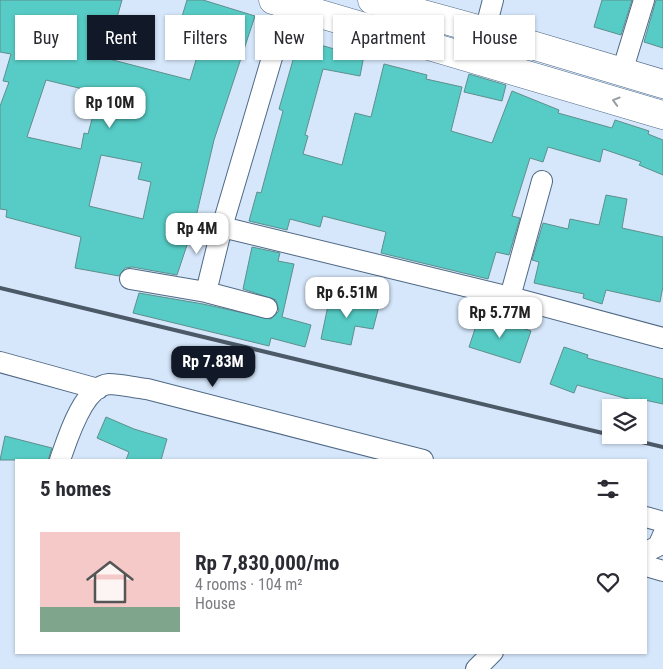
<!DOCTYPE html>
<html lang="en">
<head>
<meta charset="utf-8">
<style>
  body { margin:0; font-family:"Roboto Condensed",sans-serif; background:#f7f7f7; color:#2b2b33; height:100vh; display:flex; flex-direction:column; font-size:19px; white-space:nowrap }
  * { box-sizing:border-box; margin:0 }
  p { font-size:16px; color:#7c7c81 }
  .icon { flex:none; width:28px; height:28px; fill:none; stroke:currentColor; stroke-width:2; stroke-linecap:round; stroke-linejoin:round }
  .map { position:relative; flex:1; overflow:hidden }
  .drawer { position:absolute; left:15px; top:459px; width:632px; height:195px; display:flex; flex-direction:column; background:#fff; border-radius:0px; box-shadow:0 1px 4px #0004 }
  .drawer>* { flex:none }
  .banner { position:absolute; left:15px; top:15px; width:634px; height:45px; display:flex; gap:10px }
  .fabs { position:absolute; left:602px; top:399px; display:grid; gap:10px }
  .fabs a { display:grid; place-items:center; width:45px; height:45px; border-radius:0px; background:#fff; box-shadow:0 1px 4px #0004; font-size:25px }
  .price { position:absolute; translate:-50% -42px; padding:0 11px; border-radius:10px; background:#fff; color:#222; font-size:16px; line-height:32px; filter:drop-shadow(0 1px 2px #0008) }
  .price::after { content:''; position:absolute; left:50%; top:30px; width:15px; height:11px; margin-left:-8px; background:inherit; clip-path:polygon(0 0,100% 0,50% 100%) }
  .price.selected { background:#111827; color:#fff }
  ul { padding:0; list-style:none }
  li { display:flex; align-items:center; gap:15px; height:125px; padding:0 25px }
  li span { display:grid; place-items:center; flex:none; width:140px; height:100px; border-radius:0px; color:#555 }
  li>.icon { margin-inline-start:auto }
  span .icon { width:60px; height:60px; fill:#fffc; stroke-width:1 }
  li b { font-size:21px }
  h2 { display:flex; justify-content:space-between; align-items:center; height:60px; padding:0 25px; font-size:21px }
  .pill { padding:0 18px; border-radius:0px; background:#fff; box-shadow:0 1px 4px #0004; font-size:18px; line-height:45px }
  .pill.selected { background:#111827; color:#fff }
  .map>svg:first-child { display:block }
  .building { fill:#57cbc5; stroke:#5d8f8c; fill-rule:evenodd }
  .lines { fill:none; stroke-linecap:round; stroke-linejoin:round }
  .street-casing { stroke:#4f6985; stroke-width:22 }
  .highway-casing { stroke:#4f6985; stroke-width:29 }
  .street { stroke:#fff; stroke-width:20 }
  .highway { stroke:#fff; stroke-width:28 }
  .rail { stroke:#4c5967; stroke-width:4 }
  .oneway { stroke:#999ea3 }
</style>
</head>
<body>
<div class="map">
<svg width="663" height="669" viewBox="0 0 663 669">
  <rect width="100%" height="100%" fill="#d6e7fb"/>
  <path class="building" d="M0 0H122L116 21 122 23 109 59 190 80 202 40 177 33 187 0H203L255 16 214 140 195 221 177 275 132 267 125 268 119 276 75 268 81 237 6 217 7 210 0 209V106L9 82 3 81 11 54 0 52ZM46 80 99 93 88 134 84 133 81 149 27 137ZM101 155 142 163 138 179 151 182 143 219 89 206Z
    M602 0H632L621 35 594 27Z
    M656 0H663V48L644 42Z
    M299 39 345 52 347 41 366 45 360 76 323 69 305 135 308 136 303 154 342 165 355 113 371 117 384 64 427 75 426 79 462 87 451 131 492 143 512 91 559 110 558 113 612 128 615 120 649 131 648 134 663 140V175L639 165 641 162 603 149 600 162 548 147 543 162 530 158 512 216 520 218 509 255 496 252 488 279 381 253 386 232 323 216 320 227 290 219 287 230 249 221 257 192 261 193 283 111 279 109Z
    M469 74 506 85 502 101 464 92Z
    M606 195 627 199 622 228 663 237V286L660 302 606 290 602 304 583 298 584 294 534 283 539 262 532 260 543 223 568 229 570 219 599 225Z
    M252 247 280 253 278 261 294 264 282 317 311 325 305 347 271 338 269 346 133 313 139 293 203 304 271 319 279 311 276 300 243 289Z
    M330 296 379 306 373 329 355 326 351 345 321 339Z
    M480 314 531 331 520 363 469 347Z
    M564 347 588 355 587 358 663 379V404L640 399 639 402 577 385 574 393 550 384Z
    M106 417 134 429 167 439 161 460H126L129 452 97 438Z
    M5 436 52 448 48 460H0Z"/>
  <g class="lines">
    <defs>
      <path id="street" d="M485 31 493 0
        M622 72 644 0
        M222 227 510 297 663 338
        M130 279 206 292 267 308
        M206 292 222 227 289 0
        M510 297 542 181
        M0 362 98 389
        M60 460C67 440 83 386 109 384 121 384 135 388 147 389L423 460
        M646 517 663 522
        M646 552 658 546 663 535
        M646 566 663 571
        M476 669 493 652"/>
      <path id="highway" d="M273 0 663 115
        M372 0 485 31 663 84"/>
    </defs>
    <use href="#street" class="street-casing"/>
    <use href="#highway" class="highway-casing"/>
    <use href="#street" class="street"/>
    <use href="#highway" class="highway"/>
    <path class="rail" d="M0 288 611 435
      M612 435 663 447"/>
  </g>
  <defs><path id="oneway-chevron" d="M-2-3.5L2.5 0L-2 3.5" fill="none" stroke-width="1.6" stroke-linecap="round" stroke-linejoin="round" transform="scale(1.25)"/></defs>
  <use class="oneway" href="#oneway-chevron" transform="translate(616 101) rotate(-164)"/>
</svg>
<div class="fabs">
<a><svg class="icon" aria-label="layers" viewBox="0 0 24 24"><path d="M12 4l9 5-9 5-9-5zM3 14l9 5 9-5"/></svg></a>
</div>
<b class="price" style="left:110px;top:129px">Rp 10M</b>
<b class="price" style="left:197px;top:255px">Rp 4M</b>
<b class="price" style="left:347px;top:319px">Rp 6.51M</b>
<b class="price" style="left:500px;top:339px">Rp 5.77M</b>
<b class="price selected" style="left:213px;top:388px">Rp 7.83M</b>
<div class="banner">
<a class="pill">Buy</a>
<a class="pill selected">Rent</a>
<a class="pill">Filters</a>
<a class="pill">New</a>
<a class="pill">Apartment</a>
<a class="pill">House</a>
</div>
<section class="drawer">
<h2>5 homes<svg class="icon" aria-label="filters" viewBox="0 0 24 24"><path d="M4 7h16M4 17h16"/><circle cx="9" cy="7" r="2"/><circle cx="15" cy="17" r="2"/></svg></h2>
<ul>
<li><span style="background:linear-gradient(#f6c9c9 75%,#7fa58c 0)"><svg class="icon" aria-label="home" viewBox="0 0 24 24"><path d="M3 11l9-7 9 7M6 9v11h12V9"/></svg></span><div><b>Rp 7,830,000/mo</b><p>4 rooms · 104 m²</p><p>House</p></div><svg class="icon" aria-label="heart" viewBox="0 0 24 24"><path d="M12 20l-8-8c-3-5 5-10 8-4 3-6 11-1 8 4z"/></svg></li>
</ul>
</section>
</div>
</body>
</html>
